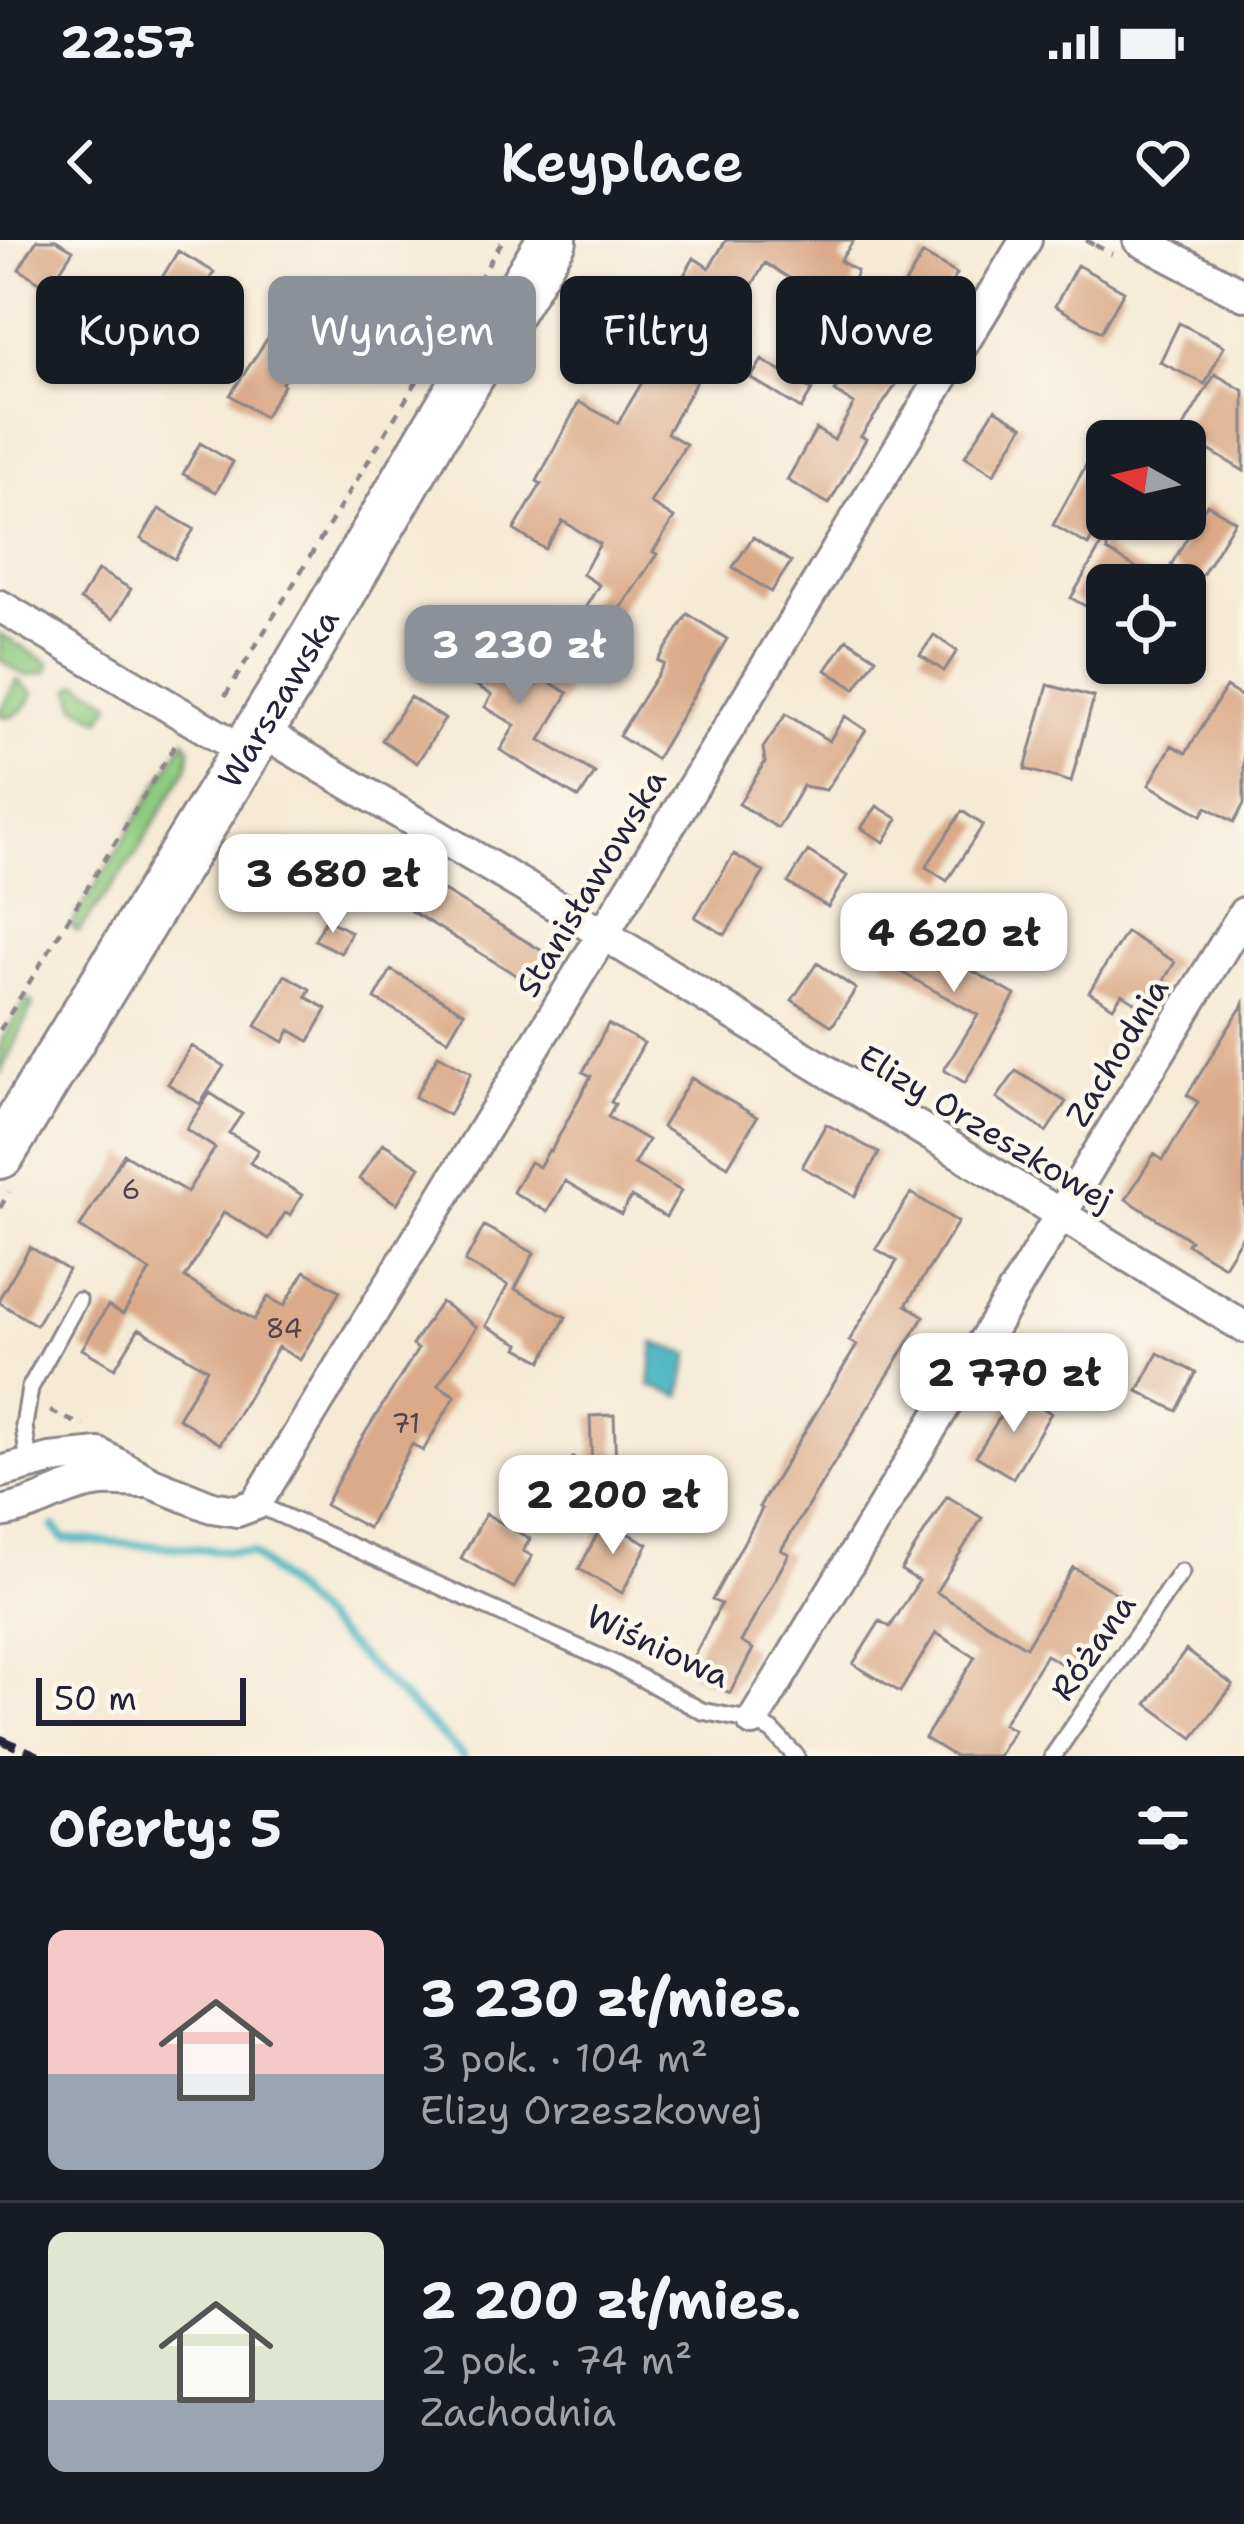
<!DOCTYPE html>
<html lang="pl">
<head>
<meta charset="utf-8">
<style>
  body { margin:0; font-family:"Shantell Sans",sans-serif; background:#20242c; color:#f1f3f6; height:100vh; display:flex; flex-direction:column; font-size:45px; white-space:nowrap }
  * { box-sizing:border-box; margin:0 }
  p { font-size:39px; color:#9ea1a6 }
  .icon { flex:none; width:66px; height:66px; fill:none; stroke:currentColor; stroke-width:2; stroke-linecap:round; stroke-linejoin:round }
  .map { position:relative; height:1516px; overflow:hidden }
  .details { display:flex; flex-direction:column; background:#171b24; flex:1 }
  .details>* { flex:none }
  .hud { position:absolute; left:36px; top:36px; width:1173px; height:108px; display:flex; gap:24px }
  .needle { width:78px; rotate:278deg }
  .buttons { position:absolute; left:1086px; top:180px; display:grid; gap:24px }
  .buttons a { display:grid; place-items:center; width:120px; height:120px; border-radius:18px; background:#171b24; box-shadow:0 3px 9px #0004; font-size:60px }
  .scale { position:absolute; left:36px; bottom:30px; width:210px; box-sizing:border-box; padding-left:12px; border:6px solid #22223b; border-top:0; font-size:33px; line-height:42px; white-space:nowrap; color:#22223b; -webkit-text-stroke:9px #fbf7ec; paint-order:stroke }
  .price { position:absolute; translate:-50% -102px; padding:0 27px; border-radius:24px; background:#fff; color:#222; font-size:39px; line-height:78px; filter:drop-shadow(0 3px 6px #0008) }
  .price::after { content:''; position:absolute; left:50%; top:72px; width:36px; height:27px; margin-left:-18px; background:inherit; clip-path:polygon(0 0,100% 0,50% 100%) }
  .price.on { background:#8c9099; color:#fff }
  ul { padding:0; list-style:none }
  li { display:flex; align-items:center; gap:36px; height:300px; padding:0 48px }
  li+li { border-top:3px solid #363941 }
  li span { display:grid; place-items:center; flex:none; width:336px; height:240px; border-radius:18px; color:#555 }
  li>.icon { margin-inline-start:auto }
  span .icon { width:144px; height:144px; fill:#fffc; stroke-width:1 }
  li b { font-size:51px }
  h2 { display:flex; justify-content:space-between; align-items:center; height:144px; padding:0 48px; font-size:51px }
  .chip { padding:0 42px; border-radius:18px; background:#171b24; box-shadow:0 3px 9px #0004; font-size:42px; line-height:108px }
  .chip.on { background:#8c9099; color:#fff }
  .status { display:flex; justify-content:space-between; align-items:center; height:84px; padding:0 60px; background:#171b24; direction:ltr }
  .status svg { height:33px; fill:currentColor }
  header { display:flex; justify-content:space-between; align-items:center; height:156px; padding:0 48px; background:#171b24; font-size:54px; font-weight:600 }
  .map>svg:first-child { display:block }
  .green { fill:#8eca80; stroke:#58765e; stroke-width:3 }
  .water { fill:#44b2bf; stroke:#336a7d; stroke-width:3 }
  .lines { fill:none; stroke-linecap:round; stroke-linejoin:round }
  .stream { stroke:#44b2bf; stroke-width:9 }
  .building { fill:#daaa8a }
  .service-casing { stroke:#8c8688; stroke-width:21 }
  .minor-casing { stroke:#8c8688; stroke-width:36 }
  .primary-casing { stroke:#8c8688; stroke-width:54 }
  .path { stroke:#8c8688; stroke-width:4.5; stroke-dasharray:9 9; stroke-linecap:butt }
  .service { stroke:#fff; stroke-width:15 }
  .minor { stroke:#fff; stroke-width:30 }
  .primary { stroke:#fff; stroke-width:48 }
  .rail { stroke:#22223b; stroke-width:9; stroke-dasharray:18 9; stroke-linecap:butt }
  .labels { text-anchor:middle; dominant-baseline:central; stroke-width:9; stroke-linejoin:round; paint-order:stroke }
  .number-label { font-size:27px; fill:#50444f }
  .street-label { font-size:33px; fill:#22223b; stroke:#fbf7ec }
</style>
</head>
<body>
<div class="status"><b>22:57</b><svg viewBox="0 0 49 12"><path d="M0 12V9h3v3zM5 12V6h3v6zM10 12V3h3v9zM15 12V0h3v12zM26 1h20v11H26zM47 4h2v5h-2z"/></svg></div>
<header><svg class="icon" aria-label="back" viewBox="0 0 24 24"><path d="M15 5l-7 7 7 7"/></svg>Keyplace<svg class="icon" aria-label="heart" viewBox="0 0 24 24"><path d="M12 20l-8-8c-3-5 5-10 8-4 3-6 11-1 8 4z"/></svg></header>
<div class="map">
<svg width="1244" height="1516" viewBox="0 0 1244 1516">
  <rect width="100%" height="100%" fill="#fbf7ec"/>
  <filter id="ink" filterUnits="userSpaceOnUse"><feTurbulence type="fractalNoise" baseFrequency=".00833" numOctaves="2"/><feDisplacementMap in="SourceGraphic" scale="24" xChannelSelector="R" yChannelSelector="G"/><feConvolveMatrix kernelMatrix="1 2 1 2 8 2 1 2 1" color-interpolation-filters="sRGB"/></filter>
  <filter id="wash" filterUnits="userSpaceOnUse"><feTurbulence type="fractalNoise" baseFrequency=".004" numOctaves="4" result="noise"/><feDisplacementMap in="SourceGraphic" scale="48" xChannelSelector="R" yChannelSelector="G"/><feGaussianBlur stdDeviation="2.7" result="paint"/><feColorMatrix in="noise" values="0 0 0 0 0 0 0 0 0 0 0 0 0 0 0 0 0 1.4 0 .05"/><feComposite in="paint" operator="in"/></filter>
  <g filter="url(#wash)">
    <rect width="100%" height="100%" fill="#f5ebd5"/>
    <path class="green" d="M0 394 49 423 48 432 26 436 0 420Z
      M17 440 34 453C26 468 19 479 0 476V471Z
      M80 443 112 462 101 480 77 466 71 448Z
      M185 500 190 509 188 526 135 616 78 692 71 686Z
      M27 759 33 764 0 834V803Z"/>
    <path class="water" d="M654 1103 690 1114 681 1156 650 1146Z"/>
    <g class="lines">
      <path class="stream" d="M54 1287 63 1299 252 1313 463 1516"/>
    </g>
    <g id="blocks">
      <path class="building" d="M37 0H56L73 10 49 48 19 29Z
        M726 0H854L840 21 857 31 852 47 889 71 923 14 957 34 913 107 919 111 861 196 866 199 829 264 787 240 816 189 834 200 854 164 835 151 854 123 846 117 867 86 765 23 732 80 720 73 681 134 696 142 667 193 686 204 650 263 674 278 653 312 657 314 595 406 571 391 599 345 582 334 600 304 563 281 545 309 514 290 541 244 537 241 579 162 618 183 670 95 647 82 661 58 668 63 694 18 709 28Z
        M178 11 214 32 164 114 172 119 162 137 110 107 149 42 157 46Z
        M1077 25 1124 51 1101 92 1055 66Z
        M293 60 323 79 282 143 284 145 264 177 230 155Z
        M1179 83 1224 106 1205 144 1160 122Z
        M762 120 812 150 801 169 751 138Z
        M1215 134 1244 151V231L1180 193Z
        M995 169 1023 186 994 234 965 216Z
        M1107 187V270L1088 305 1053 285Z
        M200 203 233 222 216 252 183 234Z
        M1207 264 1235 281 1198 342 1171 325Z
        M159 269 194 289 175 319 141 299Z
        M1107 295V311L1166 345H1107V378L1071 358Z
        M753 297 791 322 771 352 733 327Z
        M98 330 131 349 113 379 80 360Z
        M688 374 727 399 656 519 619 496 664 424 658 421Z
        M451 390 510 426 519 410 549 428 542 438 568 453 540 500 595 533 579 558 500 510 515 485 485 467 492 455 433 419Z
        M934 395 957 411 944 431 920 415Z
        M847 399 876 418 855 449 826 430Z
        M1048 445 1094 457 1071 542 1025 529Z
        M1226 447 1244 458V564L1234 582 1207 567 1202 575 1149 545 1172 505 1186 513Z
        M410 457 445 479 417 523 382 500Z
        M786 474 829 501 845 476 866 490 826 550 803 546 778 588 739 564 765 522 763 508Z
        M877 566 898 579 884 602 861 588Z
        M962 571 983 585 947 641 926 627Z
        M370 606 547 714 529 743 390 658 385 666 347 644Z
        M808 611 847 636 828 667 788 643Z
        M734 614 764 632 725 695 695 677Z
        M326 679 351 692 341 713 315 700Z
        M900 690 1015 755 965 843 944 830 978 775 883 722Z
        M1126 692 1175 722 1146 769 1122 754 1113 767 1089 752Z
        M817 723 856 749 832 786 792 760Z
        M391 730 464 772 448 800 375 759Z
        M285 735 310 749 306 757 327 769 309 801 290 790 284 802 256 786Z
        M1244 763V993L1224 1026 1187 1004 1190 1000 1126 959 1154 914 1163 920 1198 862 1187 855Z
        M608 784 644 803 611 862 615 864 608 877 648 900 634 924 681 951 666 977 631 957 621 974 565 941 547 972 513 952 530 922 539 927 549 910 551 911 591 836 583 832Z
        M191 806 224 826 200 864 168 844Z
        M438 815 471 833 449 875 415 857Z
        M1016 831 1066 862 1046 892 997 858Z
        M691 838 757 877 728 926 662 887Z
        M210 853 242 874 229 893 258 910 250 923 302 955 290 975 285 973 269 999 224 972 185 1038 254 1080 268 1057 284 1066 305 1031 340 1051 300 1120 278 1107 220 1204 178 1178 207 1129 139 1088 115 1128 82 1109 108 1066 123 1074 150 1031 80 987 124 914 187 952 215 908 186 889Z
        M826 884 879 913 855 956 802 927Z
        M383 903 420 927 397 964 359 939Z
        M911 953 958 982 906 1065 924 1076 781 1310 789 1314 741 1402 753 1409 730 1453 686 1431 721 1364 712 1360 762 1269 759 1267 857 1105 849 1101 897 1021 876 1009Z
        M484 986 534 1013 515 1049 566 1077 542 1121 518 1108 520 1104 486 1086 508 1045 465 1022Z
        M30 1007 68 1030 36 1085 0 1063V1057Z
        M441 1062 477 1087 438 1145 455 1156 423 1211 412 1204 368 1288 325 1265 355 1209 418 1109 412 1105Z
        M1158 1113 1196 1133 1177 1171 1138 1151Z
        M1015 1152 1051 1173 1013 1238 976 1216Z
        M614 1175 616 1227 592 1228 590 1176Z
        M573 1218 592 1228 566 1279 547 1269Z
        M947 1256 982 1278 936 1352 1026 1407 1073 1327 1121 1356 1076 1432 1046 1415 1003 1484 1014 1490 998 1516H954L925 1498 975 1417 936 1393 900 1452 853 1424 880 1381 890 1387 919 1341 901 1330Z
        M486 1274 530 1299 523 1311 532 1316 514 1348 461 1318Z
        M604 1281 648 1304 622 1353 579 1329Z
        M1186 1410 1233 1445 1193 1498 1147 1464Z"/>
    </g>
  </g>
  <g filter="url(#ink)">
    <use href="#blocks" fill-opacity="0" stroke="#8c8688" stroke-width="3"/>
    <g class="lines">
      <defs>
        <path id="service" d="M29 1225 24 1186 30 1148 78 1061
          M256 1264 613 1423 702 1471 753 1481 772 1491 796 1516
          M1053 1516 1181 1332"/>
        <path id="minor" d="M1139 0 1244 55
          M0 366 222 498
          M259 490 564 670 1244 1087
          M0 1232 50 1219 99 1214 152 1243 212 1267 237 1271 256 1264 1026 0
          M0 1272C35 1267 61 1247 95 1242 110 1239 128 1242 144 1242
          M753 1481 1244 673"/>
        <g id="primary">
          <path id="s1" d="M0 914 287 445 431 198 552 0"/>
        </g>
      </defs>
      <use href="#service" class="service-casing"/>
      <use href="#minor" class="minor-casing"/>
      <use href="#primary" class="primary-casing"/>
      <path class="path" d="M1086 0 1095 5 1097 0
        M1095 5 1112 14
        M225 456 503 0
        M0 790 177 502
        M0 968 9 952
        M50 1171 83 1186"/>
      <use href="#service" class="service"/>
      <use href="#minor" class="minor"/>
      <use href="#primary" class="primary"/>
      <path class="rail" d="M0 1499 38 1516"/>
    </g>
  </g>
  <g class="labels">
    <g class="number-label">
      <text x="131" y="949">6</text>
      <text x="284" y="1088">84</text>
      <text x="406" y="1183">71</text>
    </g>
    <g class="street-label">
      <text stroke="none"><textPath href="#s1" startOffset="534">Warszawska</textPath></text>
      <text transform="translate(591 643) rotate(-59)">Stanisławowska</text>
      <text transform="translate(1117 812) rotate(-59)">Zachodnia</text>
      <text transform="translate(986 888) rotate(31)">Elizy Orzeszkowej</text>
      <text transform="translate(658 1406) rotate(25)">Wiśniowa</text>
      <text transform="translate(1093 1407) rotate(-55)">Różana</text>
    </g>
  </g>
</svg>
<div class="buttons">
<a><svg class="needle" viewBox="-14 -14 28 28"><path d="M0-13l5 13h-10z" fill="#e53935"/><path d="M0 13l5-13h-10z" fill="#9ea1a6"/></svg></a>
<a><svg class="icon" aria-label="locate" viewBox="0 0 24 24"><circle cx="12" cy="12" r="6"/><path d="M12 2v4M12 18v4M2 12h4M18 12h4"/></svg></a>
</div>
<div class="scale">50 m</div>
<b class="price on" style="left:519px;top:467px">3 230 zł</b>
<b class="price" style="left:333px;top:696px">3 680 zł</b>
<b class="price" style="left:954px;top:755px">4 620 zł</b>
<b class="price" style="left:1014px;top:1195px">2 770 zł</b>
<b class="price" style="left:613px;top:1317px">2 200 zł</b>
<div class="hud">
<a class="chip">Kupno</a>
<a class="chip on">Wynajem</a>
<a class="chip">Filtry</a>
<a class="chip">Nowe</a>
</div>
</div>
<section class="details">
<h2>Oferty: 5<svg class="icon" aria-label="filters" viewBox="0 0 24 24"><path d="M4 7h16M4 17h16"/><circle cx="9" cy="7" r="2"/><circle cx="15" cy="17" r="2"/></svg></h2>
<ul>
<li><span style="background:linear-gradient(#f6c9c9 60%,#9aa5b1 0)"><svg class="icon" aria-label="home" viewBox="0 0 24 24"><path d="M3 11l9-7 9 7M6 9v11h12V9"/></svg></span><div><b>3 230 zł/mies.</b><p>3 pok. · 104 m²</p><p>Elizy Orzeszkowej</p></div></li>
<li><span style="background:linear-gradient(#dfe7d0 70%,#9aa5b1 0)"><svg class="icon" aria-label="home" viewBox="0 0 24 24"><path d="M3 11l9-7 9 7M6 9v11h12V9"/></svg></span><div><b>2 200 zł/mies.</b><p>2 pok. · 74 m²</p><p>Zachodnia</p></div></li>
</ul>
</section>
</body>
</html>
